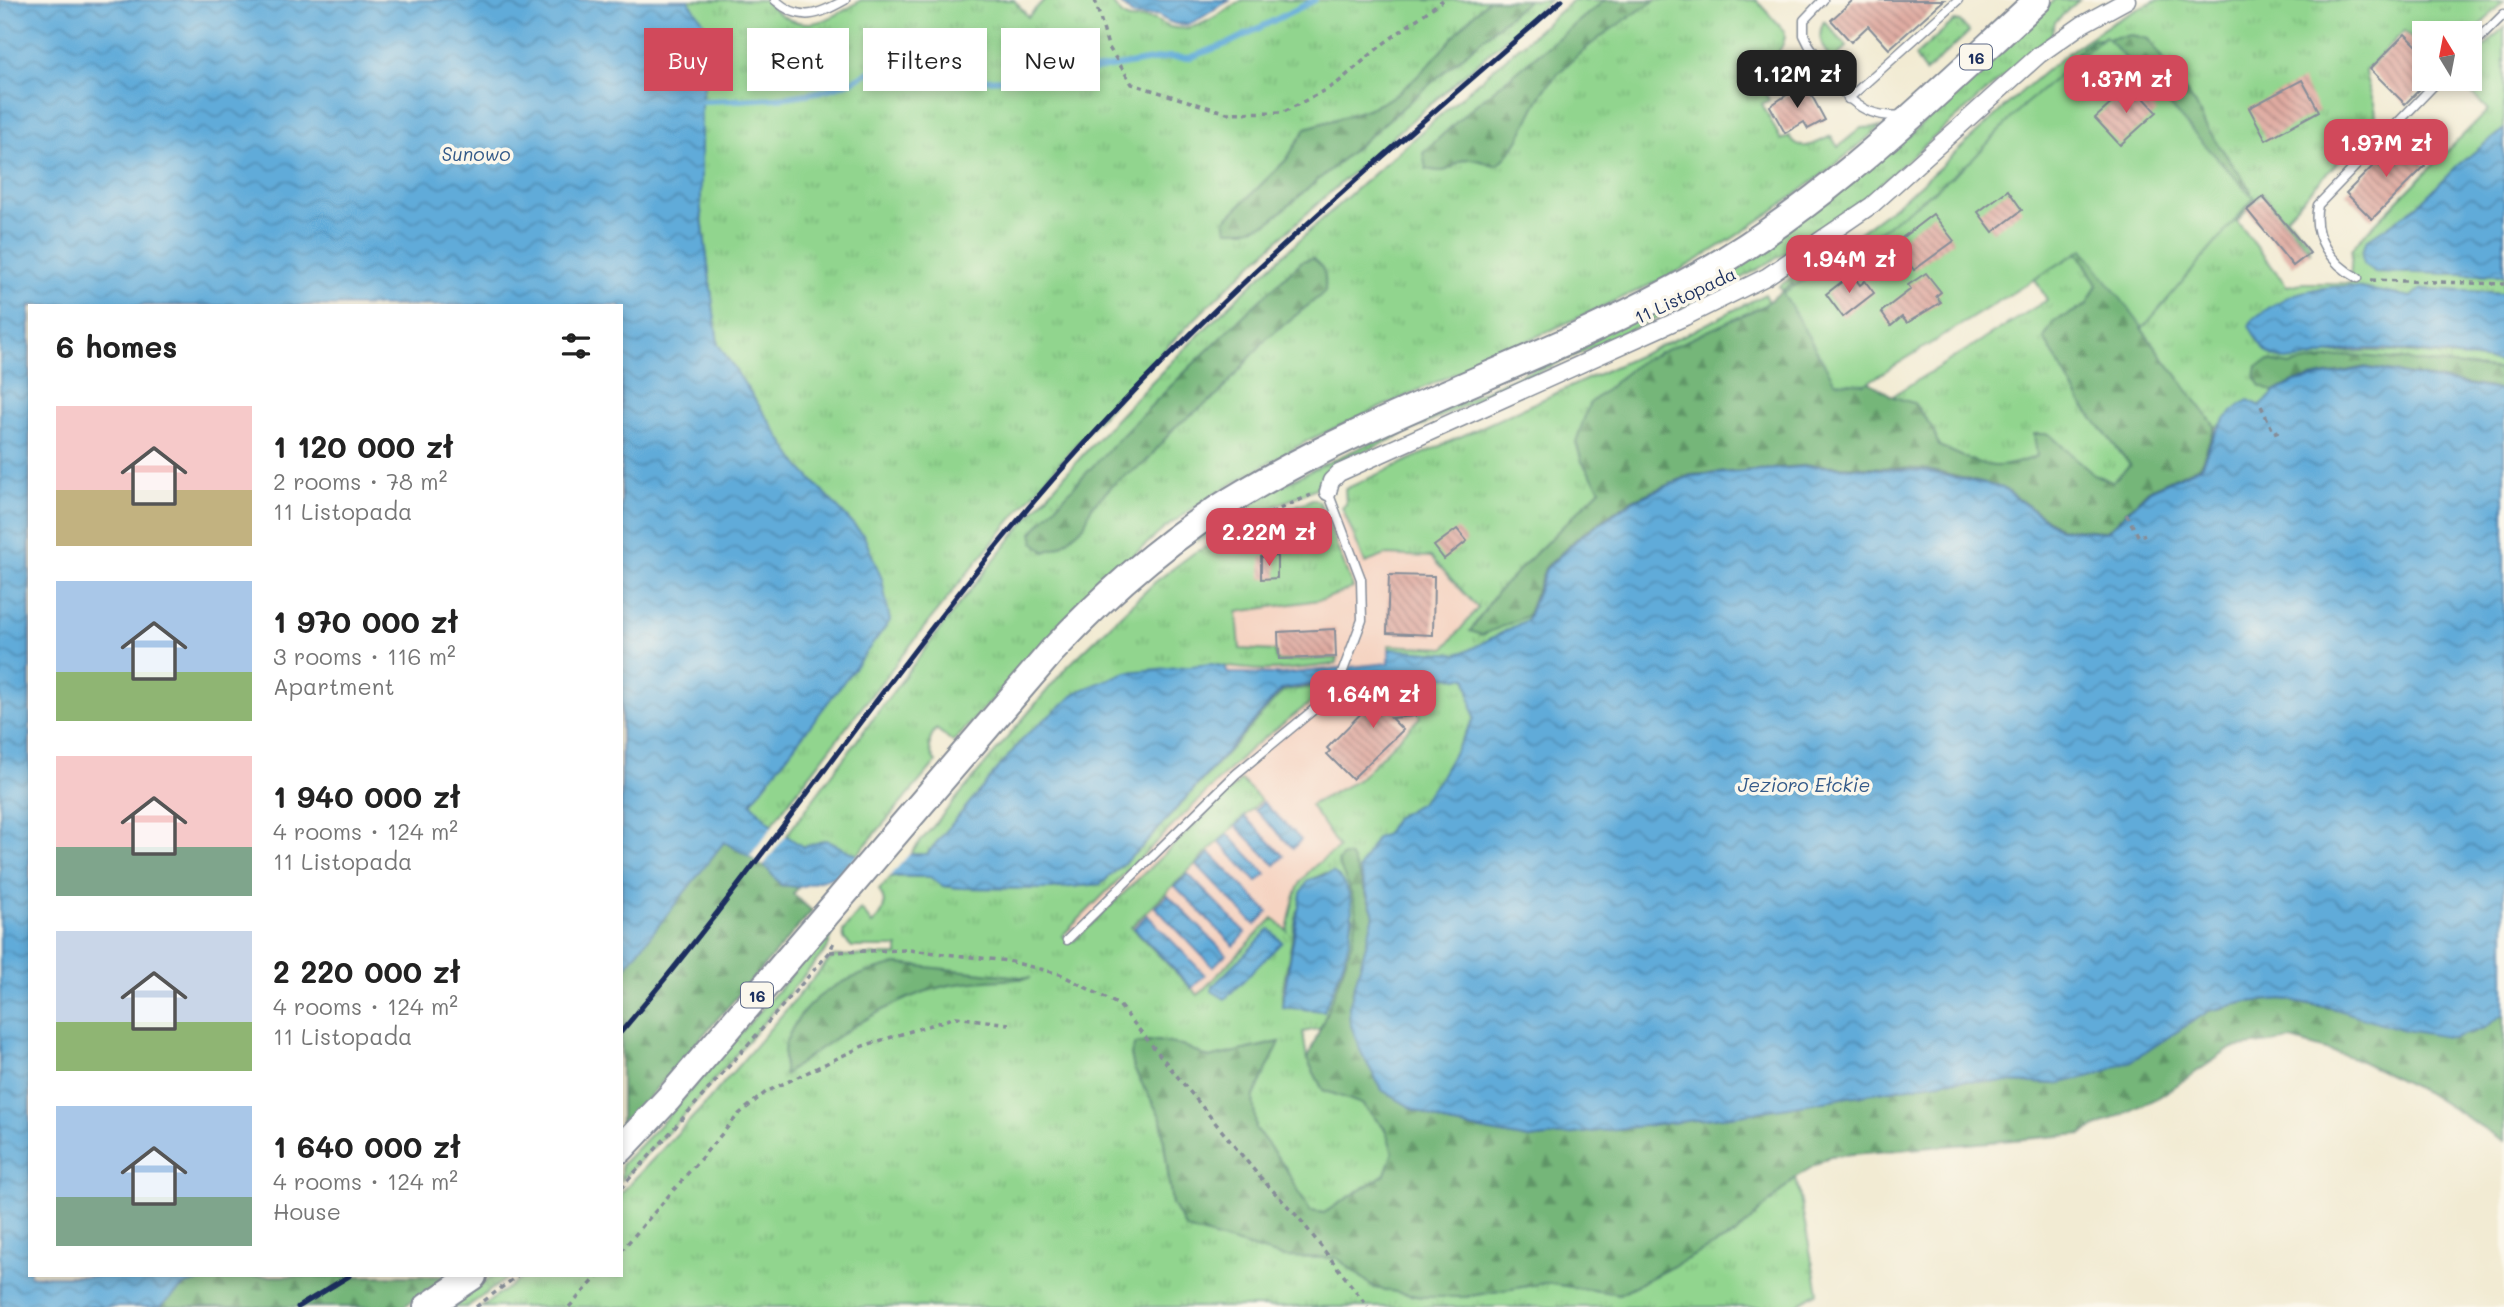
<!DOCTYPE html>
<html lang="en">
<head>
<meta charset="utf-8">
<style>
  body { margin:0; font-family:Mali,sans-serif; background:#f6f6f6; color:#222; height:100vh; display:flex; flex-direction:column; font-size:26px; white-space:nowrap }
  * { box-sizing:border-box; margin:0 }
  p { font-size:23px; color:#767676 }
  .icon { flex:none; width:38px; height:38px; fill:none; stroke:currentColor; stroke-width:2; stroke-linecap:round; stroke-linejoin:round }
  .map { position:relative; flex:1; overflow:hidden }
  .side { position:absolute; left:28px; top:304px; width:595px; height:973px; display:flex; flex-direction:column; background:#fff; border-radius:0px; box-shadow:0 4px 10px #0003 }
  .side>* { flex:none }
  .guide { position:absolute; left:644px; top:28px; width:665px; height:63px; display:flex; gap:14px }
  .needle { width:46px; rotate:350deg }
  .buttons { position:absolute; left:2412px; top:21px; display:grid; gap:14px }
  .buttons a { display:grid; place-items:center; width:70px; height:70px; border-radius:0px; background:#fff; box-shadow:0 4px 10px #0003; font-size:35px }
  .price { position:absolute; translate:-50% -60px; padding:0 16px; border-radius:14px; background:#d1495b; color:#fff; font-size:23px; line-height:46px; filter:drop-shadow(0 2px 4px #0008) }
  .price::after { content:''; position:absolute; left:50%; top:42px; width:21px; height:16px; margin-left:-10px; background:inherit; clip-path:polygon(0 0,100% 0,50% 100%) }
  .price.selected { background:#222; color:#fff }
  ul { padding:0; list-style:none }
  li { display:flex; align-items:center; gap:21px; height:175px; padding:0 28px }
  li span { display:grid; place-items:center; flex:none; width:196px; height:140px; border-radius:0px; color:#555 }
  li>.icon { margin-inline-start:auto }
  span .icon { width:84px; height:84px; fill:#fffc; stroke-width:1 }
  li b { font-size:30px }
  h2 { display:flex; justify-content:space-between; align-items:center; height:84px; padding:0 28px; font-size:30px }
  .chip { padding:0 24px; border-radius:0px; background:#fff; box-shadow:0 4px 10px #0003; font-size:24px; line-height:63px }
  .chip.selected { background:#d1495b; color:#fff }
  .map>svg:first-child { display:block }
  .built { fill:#f5d3c1 }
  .grass { fill:url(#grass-tufts); stroke:#568276; stroke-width:2; fill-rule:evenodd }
  .forest { fill:url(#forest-firs); stroke:#48726c; stroke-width:2 }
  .green { fill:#91d58e; stroke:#568276; stroke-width:2 }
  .water { fill:url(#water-waves); stroke:#3e6d9c; stroke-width:2 }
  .pier { fill:#f2ebd3 }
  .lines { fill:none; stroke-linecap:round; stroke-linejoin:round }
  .stream { stroke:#61abd9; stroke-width:6 }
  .building { fill:url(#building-back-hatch) }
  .service-casing { stroke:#868d98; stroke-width:11 }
  .minor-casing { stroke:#868d98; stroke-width:19 }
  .primary-casing { stroke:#868d98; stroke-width:30 }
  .path { stroke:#868d98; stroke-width:3.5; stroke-dasharray:5 5; stroke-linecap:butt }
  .service { stroke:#fff; stroke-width:8 }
  .minor { stroke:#fff; stroke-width:16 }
  .primary { stroke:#fff; stroke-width:26 }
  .rail { stroke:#1b2f5e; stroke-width:5 }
  .labels { text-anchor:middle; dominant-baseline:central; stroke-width:7; stroke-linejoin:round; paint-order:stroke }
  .shield { fill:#fbf7ec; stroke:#5e6b89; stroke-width:2 }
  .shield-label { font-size:16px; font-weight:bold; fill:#1b2f5e }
  .street-label { font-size:18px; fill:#1b2f5e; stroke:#fbf7ec }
  .water-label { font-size:19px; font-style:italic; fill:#345a89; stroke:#fbf7ec }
</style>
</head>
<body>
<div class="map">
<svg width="2504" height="1307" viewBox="0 0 2504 1307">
  <defs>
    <pattern id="grass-tufts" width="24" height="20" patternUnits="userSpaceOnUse" patternTransform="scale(1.75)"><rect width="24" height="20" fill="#91d58e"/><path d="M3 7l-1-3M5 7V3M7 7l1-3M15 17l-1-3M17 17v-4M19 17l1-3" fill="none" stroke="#7cb77d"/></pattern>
    <pattern id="forest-firs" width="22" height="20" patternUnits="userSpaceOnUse" patternTransform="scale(1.75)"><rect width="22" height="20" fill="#74b679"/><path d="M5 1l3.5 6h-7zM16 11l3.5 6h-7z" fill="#5e9466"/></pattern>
    <pattern id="water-waves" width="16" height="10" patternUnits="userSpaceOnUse" patternTransform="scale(1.75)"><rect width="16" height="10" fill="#61abd9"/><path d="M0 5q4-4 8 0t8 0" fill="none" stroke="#4f8cb3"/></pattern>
    <pattern id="building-back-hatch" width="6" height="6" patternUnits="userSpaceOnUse" patternTransform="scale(1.75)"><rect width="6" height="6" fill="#dfaaa0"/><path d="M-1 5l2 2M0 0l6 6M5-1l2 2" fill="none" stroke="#b48b86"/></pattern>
  </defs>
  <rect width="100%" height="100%" fill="#fbf7ec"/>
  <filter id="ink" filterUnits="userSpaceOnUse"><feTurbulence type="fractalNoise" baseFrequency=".0143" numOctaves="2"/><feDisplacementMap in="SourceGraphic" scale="14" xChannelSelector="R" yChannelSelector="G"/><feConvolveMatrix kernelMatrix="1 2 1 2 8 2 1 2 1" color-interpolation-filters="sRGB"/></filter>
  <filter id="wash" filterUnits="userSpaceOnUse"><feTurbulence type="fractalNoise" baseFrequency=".00686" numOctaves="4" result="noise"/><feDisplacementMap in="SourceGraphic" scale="28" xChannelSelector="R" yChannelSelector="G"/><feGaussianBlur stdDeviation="1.57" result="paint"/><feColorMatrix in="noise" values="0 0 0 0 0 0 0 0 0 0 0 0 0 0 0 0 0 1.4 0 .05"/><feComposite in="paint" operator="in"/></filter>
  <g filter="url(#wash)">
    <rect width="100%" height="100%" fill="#f2ebd3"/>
    <path class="built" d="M1576 408 1361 918 1328 1019 1212 1045 1109 946 1060 929 1198 576Z"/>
    <path class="grass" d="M688 0H765C796 37 826 24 861 0H1014L1028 17 1044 0H1110C1132 32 1131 13 1155 20 1160 22 1164 26 1170 27 1199 34 1218 13 1243 0H1550C1410 123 1265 243 1137 378 1004 518 889 673 771 825L751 803 890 620 864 536 799 466 718 344 701 210V101L712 46Z
      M1573 0H1756L1784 31 1785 37C1779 66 1749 63 1769 100L1762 104 1781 140 1789 136C1799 155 1817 143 1831 136L1838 147 1861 128 1881 127C1813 185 1748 232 1670 276L1311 439 1212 495 1165 528 1100 584 953 742 936 729C927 740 928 751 936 762L857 855 826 840 803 847 786 836C882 708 974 576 1081 457 1232 290 1404 147 1573 0Z
      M2054 0H2079L2055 22 2051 35 1863 199 1784 254 1735 282 1333 466 1323 473 1316 488 1197 541V538L1272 490 1320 466 1572 351 1909 136Z
      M2157 0H2504L2469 38V33H2424V50L2404 31 2365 71C2366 89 2379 104 2375 122L2286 217 2309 242 2310 251 2262 193 2237 221 2287 286 2302 283H2350L2352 250 2358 241 2488 110 2466 88 2462 79H2469V62L2504 27V129L2458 165 2417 206 2389 225 2375 272 2504 275V293L2422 289 2411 297 2348 286 2292 360C2366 343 2430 355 2504 362V391L2366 368 2275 392 2261 406 2255 405 2216 427 2201 467 2150 490 2108 532 2059 529 2002 488 1546 569 1527 620 1467 651 1457 654 1389 649V645L1445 648 1478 608 1431 557 1386 555 1365 563 1342 507 1346 504 1345 489 1693 331 1765 294 1812 385 1877 405 2047 300 2035 279 2083 249 2143 327 2254 198 1972 160C1912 209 1851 256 1783 293L1779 286C1825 257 1871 226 1913 191 1994 122 2059 42 2157 0Z
      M1824 21 1847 47 1835 58 1844 71 1842 73C1829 57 1813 42 1824 21Z
      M1954 21H1960L1969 32 1925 73 1915 56Z
      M1312 499 1319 501 1353 588 1325 599 1237 612 1240 649 1275 651 1277 661 1338 658 1336 664C1286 671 1260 673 1211 664L1026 735 927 854H910L1065 669 1155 582 1195 552Z
      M1432 676 1467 678 1474 718 1440 778 1420 803 1395 818 1386 834 1374 915 1350 1022 1303 1032 1307 1059 1323 1090 1362 1104 1385 1129 1393 1152 1385 1174 1324 1213 1310 1211 1285 1167 1256 1129 1253 1098 1279 1042 1209 1058 1182 1045 1131 1054 1134 1069 1161 1118 1172 1204 1283 1257 1337 1258 1375 1288 1465 1297 1545 1283 1619 1294 1736 1234 1796 1177 1818 1292 1793 1307H481L525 1276H621V1193L708 1101 828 961 835 956 898 955V947H852L844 939 843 931 861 909 872 924C884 914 888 904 879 890L890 877H931L943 886 960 888 1050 889 1101 884 1144 845 1283 691 1322 686 1327 690 1251 748 1062 936 1074 941 1241 780 1261 800 1131 927 1198 995 1273 918 1287 931C1296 883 1298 876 1339 848L1310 805 1358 780 1420 717V679ZM1325 873 1354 918 1324 1011 1282 1007V993L1297 912 1308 881Z
      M835 925 827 949 675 1125 621 1180V1165L670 1114Z
      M494 1276H510L467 1307H449Z"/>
    <path class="forest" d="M1489 0H1528L1268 223 1245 230H1227L1225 220 1286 160 1306 128C1331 120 1359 114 1383 102 1425 80 1453 30 1489 0Z
      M1605 0H1656C1620 22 1576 51 1549 84 1529 108 1523 146 1497 165 1488 165 1477 158 1469 159 1450 160 1457 177 1426 169L1423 153 1469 110Z
      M2132 35 2148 39 2196 105 2205 125 2250 189 2252 198 2141 328 2215 426 2200 466 2149 489 2107 531 2060 528 2003 488 1925 469 1813 465 1690 475 1632 500 1579 536 1545 568 1527 616 1482 635 1470 631 1497 592 1600 489 1582 462 1576 442 1589 404 1639 362 1763 306 1792 283 1832 352 1861 377 1894 397 1914 403 1933 429 1939 446C1981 464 1992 475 2037 456L2034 434H2049L2093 474 2112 482 2130 465 2081 403 2044 338 2054 321 2086 306 2097 285 2081 257 2067 242 2073 69 2068 60 2092 40Z
      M1312 258C1326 266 1326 277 1325 292L1266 339 1218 395 1175 427 1145 463 1116 482 1092 506 1084 526 1061 546 1045 552 1034 542 1032 533C1116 437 1208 348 1302 261Z
      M2351 355 2504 370V390L2365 367 2295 381 2274 392 2261 386 2255 377 2257 366 2269 361 2290 365Z
      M724 842 764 865 781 885 799 887 793 894 812 911 621 1129V973Z
      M1343 856H1349L1353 861 1374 915 1349 1007 1350 1022 1361 1052 1382 1090 1414 1109 1449 1124 1529 1139 1739 1115 1951 1080 2057 1084 2131 1061 2209 1011 2246 1002 2282 999 2469 1035 2504 1014V1141L2429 1094 2354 1058 2292 1040 2232 1048 2159 1097 2082 1134 1830 1156 1796 1177 1736 1234 1619 1294 1545 1283 1465 1297H1421L1375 1288 1337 1258 1283 1257 1186 1229 1172 1204 1161 1118 1134 1069 1131 1054 1135 1044 1156 1041 1182 1045 1209 1058 1280 1042 1253 1098 1256 1129 1285 1167 1310 1211 1324 1213 1385 1174 1393 1152 1385 1129 1362 1104 1323 1090 1307 1059C1319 1032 1359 939 1356 914 1354 894 1345 881 1338 862Z
      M898 964 1031 978C1003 981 972 980 945 986 891 998 827 1042 784 1075 785 1066 782 1052 786 1042 805 992 850 975 898 964Z
      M215 1276H450L403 1307H160L185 1285Z"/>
    <path class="green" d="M2105 36 2254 198 2143 328 2083 249 1865 384 1835 382 1783 293 1849 253 1924 199 1972 160 2024 105Z"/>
    <path class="water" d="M0 0H688L708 28 712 46 701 101V210L718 344 799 466 864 536 882 579 890 621 751 803 771 825 803 847 826 840 857 855 927 854 1026 735 1079 691 1126 672 1211 664 1225 667 1228 673 1283 674 1389 663V649L1457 654 1467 651 1527 620 1546 569 1580 537 1633 501 1690 476 1813 466 1924 471 2002 488 2059 529 2107 532 2150 490 2201 467C2212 437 2220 417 2248 400L2261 406 2275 392 2295 382 2366 368 2504 391V1014L2484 1028 2453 1038 2400 1029 2329 1007 2282 999 2246 1002 2209 1011 2131 1061 2095 1075 2057 1084 1951 1080 1739 1115 1529 1139 1449 1124 1414 1109 1382 1090 1361 1052 1350 1022 1349 1007 1374 915 1359 869 1376 838 1386 834 1395 818 1420 803 1440 778 1474 719 1467 678 1377 676 1282 689 1144 845 1101 884 1050 889 960 888 943 886 930 877 840 875 799 887 781 885 764 865 724 842 621 973V306H30V1276H215L185 1285 160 1307H0Z
      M1116 0H1231C1203 12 1189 39 1158 15L1134 16Z
      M2504 129V275L2375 272 2363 264 2362 252 2367 240 2417 206 2458 165Z
      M2348 286 2411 297 2422 289 2504 293V362C2456 358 2388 344 2341 351 2323 354 2295 365 2277 358 2264 354 2256 337 2249 326L2252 320C2287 293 2304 288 2348 286Z
      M1263 802 1301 840 1293 848 1255 810Z
      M1245 817 1284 856 1275 865 1236 826Z
      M1228 834 1266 874 1257 882 1219 842Z
      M1210 853 1268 912 1255 925 1197 865Z
      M1333 872C1373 903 1340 972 1324 1011L1282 1007 1301 893 1308 881Z
      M1188 874 1246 933 1234 946 1175 886Z
      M1168 895 1226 954 1213 967 1155 907Z
      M1147 915 1205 975 1192 988 1134 928Z
      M1270 929 1282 942 1225 999 1212 991 1213 986Z"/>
    <path class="pier" d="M774 824 787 834 763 866 750 856Z
      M861 851H912L886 881 837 880Z"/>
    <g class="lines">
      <path class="stream" d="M701 101C750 99 803 101 850 82 867 74 885 60 904 63L914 82 1047 78 1169 57 1189 58 1229 43 1315 0"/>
    </g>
    <g id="blocks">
      <path class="building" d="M1853 0H1944L1889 49 1868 26 1851 42 1831 20Z
        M2405 34 2424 53V85L2405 104 2370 69Z
        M2302 80 2319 111 2266 140 2249 108Z
        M1805 83 1825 120 1808 129 1804 122 1785 133 1770 106Z
        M2132 85 2157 112 2120 145 2095 118Z
        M2399 140 2425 166 2372 219 2346 193Z
        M2008 190 2022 210 1993 232 1978 212Z
        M2263 197 2310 253 2293 266 2247 210Z
        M1933 214 1954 241 1914 270 1894 244Z
        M1926 273 1941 292 1936 296 1941 302 1907 323 1902 317 1891 326 1881 312 1911 289 1908 285Z
        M1852 274 1860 285 1865 281 1874 293 1843 317 1826 294Z
        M1457 529 1467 541 1444 559 1434 546Z
        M1277 556V578L1261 579V557Z
        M1389 575 1434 576 1433 635 1387 633Z
        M1335 629 1336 657 1279 659 1278 632Z
        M1414 685 1415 716 1391 718 1403 730 1352 779 1327 754 1330 751 1327 748 1387 687Z"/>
    </g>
  </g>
  <g filter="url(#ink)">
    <use href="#blocks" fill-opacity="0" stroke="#868d98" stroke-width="2"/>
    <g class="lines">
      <defs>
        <path id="service" d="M775 0C801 23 818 15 845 0
          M1823 0 1804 20V35L1809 45C1833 79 1853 121 1901 115
          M2469 49 2504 14
          M1848 99 1958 0
          M2358 278C2331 264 2311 236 2318 205L2440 79
          M1067 940 1236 774 1335 692 1362 620 1361 579 1328 492"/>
        <path id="minor" d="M1328 492 1331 481 1339 473 1685 317 1766 277 1872 205 2039 55 2083 24 2127 0"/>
        <path id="primary" d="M621 1149 668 1099 1052 651C1109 590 1173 534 1245 492 1390 406 1554 358 1699 275 1827 203 1930 99 2038 0
          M427 1307 473 1276"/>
      </defs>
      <use href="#service" class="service-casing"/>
      <use href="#minor" class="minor-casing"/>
      <use href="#primary" class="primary-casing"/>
      <path class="path" d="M1095 0 1108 46 1132 84 1227 113 1284 112 1336 84 1383 44 1443 0
        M2371 280 2504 284
        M2261 406 2274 433 2283 429
        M2126 514 2139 537 2145 534
        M1225 533 1311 495
        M830 952 909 950 1008 961 1060 974 1119 1005 1258 1175 1299 1218 1368 1307
        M621 1188 830 952 834 941
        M621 1251 739 1114 766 1092 863 1046 956 1017 1009 1024
        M476 1307 517 1276
        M569 1307 598 1276"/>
      <use href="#service" class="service"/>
      <use href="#minor" class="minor"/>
      <use href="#primary" class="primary"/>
      <path class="rail" d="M621 1032C780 844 913 634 1078 451 1226 287 1396 145 1562 0
        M298 1307 349 1276"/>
    </g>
  </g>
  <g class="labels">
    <g class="shield">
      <rect x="1960" y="44.5" width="32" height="25" rx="5"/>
      <rect x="741" y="982.5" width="32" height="25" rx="5"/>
    </g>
    <g class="shield-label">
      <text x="1976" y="57">16</text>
      <text x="757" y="995">16</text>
    </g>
    <g class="street-label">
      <text transform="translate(1685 295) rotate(-25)">11 Listopada</text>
    </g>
    <g class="water-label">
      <text x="476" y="153">Sunowo</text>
      <text x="1804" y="784">Jezioro Ełckie</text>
    </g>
  </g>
</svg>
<div class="buttons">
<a><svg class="needle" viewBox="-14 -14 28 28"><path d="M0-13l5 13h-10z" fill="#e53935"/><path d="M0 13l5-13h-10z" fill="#767676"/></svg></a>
</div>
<b class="price selected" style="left:1797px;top:110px">1.12M zł</b>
<b class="price" style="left:2126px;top:115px">1.37M zł</b>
<b class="price" style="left:2386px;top:179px">1.97M zł</b>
<b class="price" style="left:1849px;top:295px">1.94M zł</b>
<b class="price" style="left:1269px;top:568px">2.22M zł</b>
<b class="price" style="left:1373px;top:730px">1.64M zł</b>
<div class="guide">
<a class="chip selected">Buy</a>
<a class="chip">Rent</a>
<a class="chip">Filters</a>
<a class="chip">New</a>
</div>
<section class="side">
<h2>6 homes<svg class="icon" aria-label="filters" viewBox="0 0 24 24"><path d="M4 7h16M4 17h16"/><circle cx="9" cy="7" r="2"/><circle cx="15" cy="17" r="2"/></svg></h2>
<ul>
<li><span style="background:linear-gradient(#f6c9c9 60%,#c2b280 0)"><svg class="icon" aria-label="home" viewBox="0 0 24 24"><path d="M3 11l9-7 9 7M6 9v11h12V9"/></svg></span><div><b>1 120 000 zł</b><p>2 rooms · 78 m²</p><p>11 Listopada</p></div></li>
<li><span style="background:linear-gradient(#a9c7e8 65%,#8fb573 0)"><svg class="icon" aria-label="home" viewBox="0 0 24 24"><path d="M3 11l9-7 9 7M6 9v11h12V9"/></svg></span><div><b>1 970 000 zł</b><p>3 rooms · 116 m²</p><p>Apartment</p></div></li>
<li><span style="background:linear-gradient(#f6c9c9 65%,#7fa58c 0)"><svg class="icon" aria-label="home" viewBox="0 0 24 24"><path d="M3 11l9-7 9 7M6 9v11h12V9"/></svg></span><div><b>1 940 000 zł</b><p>4 rooms · 124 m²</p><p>11 Listopada</p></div></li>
<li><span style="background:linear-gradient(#c9d6e8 65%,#8fb573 0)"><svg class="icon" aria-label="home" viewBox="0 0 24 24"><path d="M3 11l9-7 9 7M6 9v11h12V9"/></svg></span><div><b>2 220 000 zł</b><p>4 rooms · 124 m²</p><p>11 Listopada</p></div></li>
<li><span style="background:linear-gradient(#a9c7e8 65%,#7fa58c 0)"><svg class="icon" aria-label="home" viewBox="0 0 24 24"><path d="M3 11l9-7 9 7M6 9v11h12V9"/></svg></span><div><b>1 640 000 zł</b><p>4 rooms · 124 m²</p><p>House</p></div></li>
</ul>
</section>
</div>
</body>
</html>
